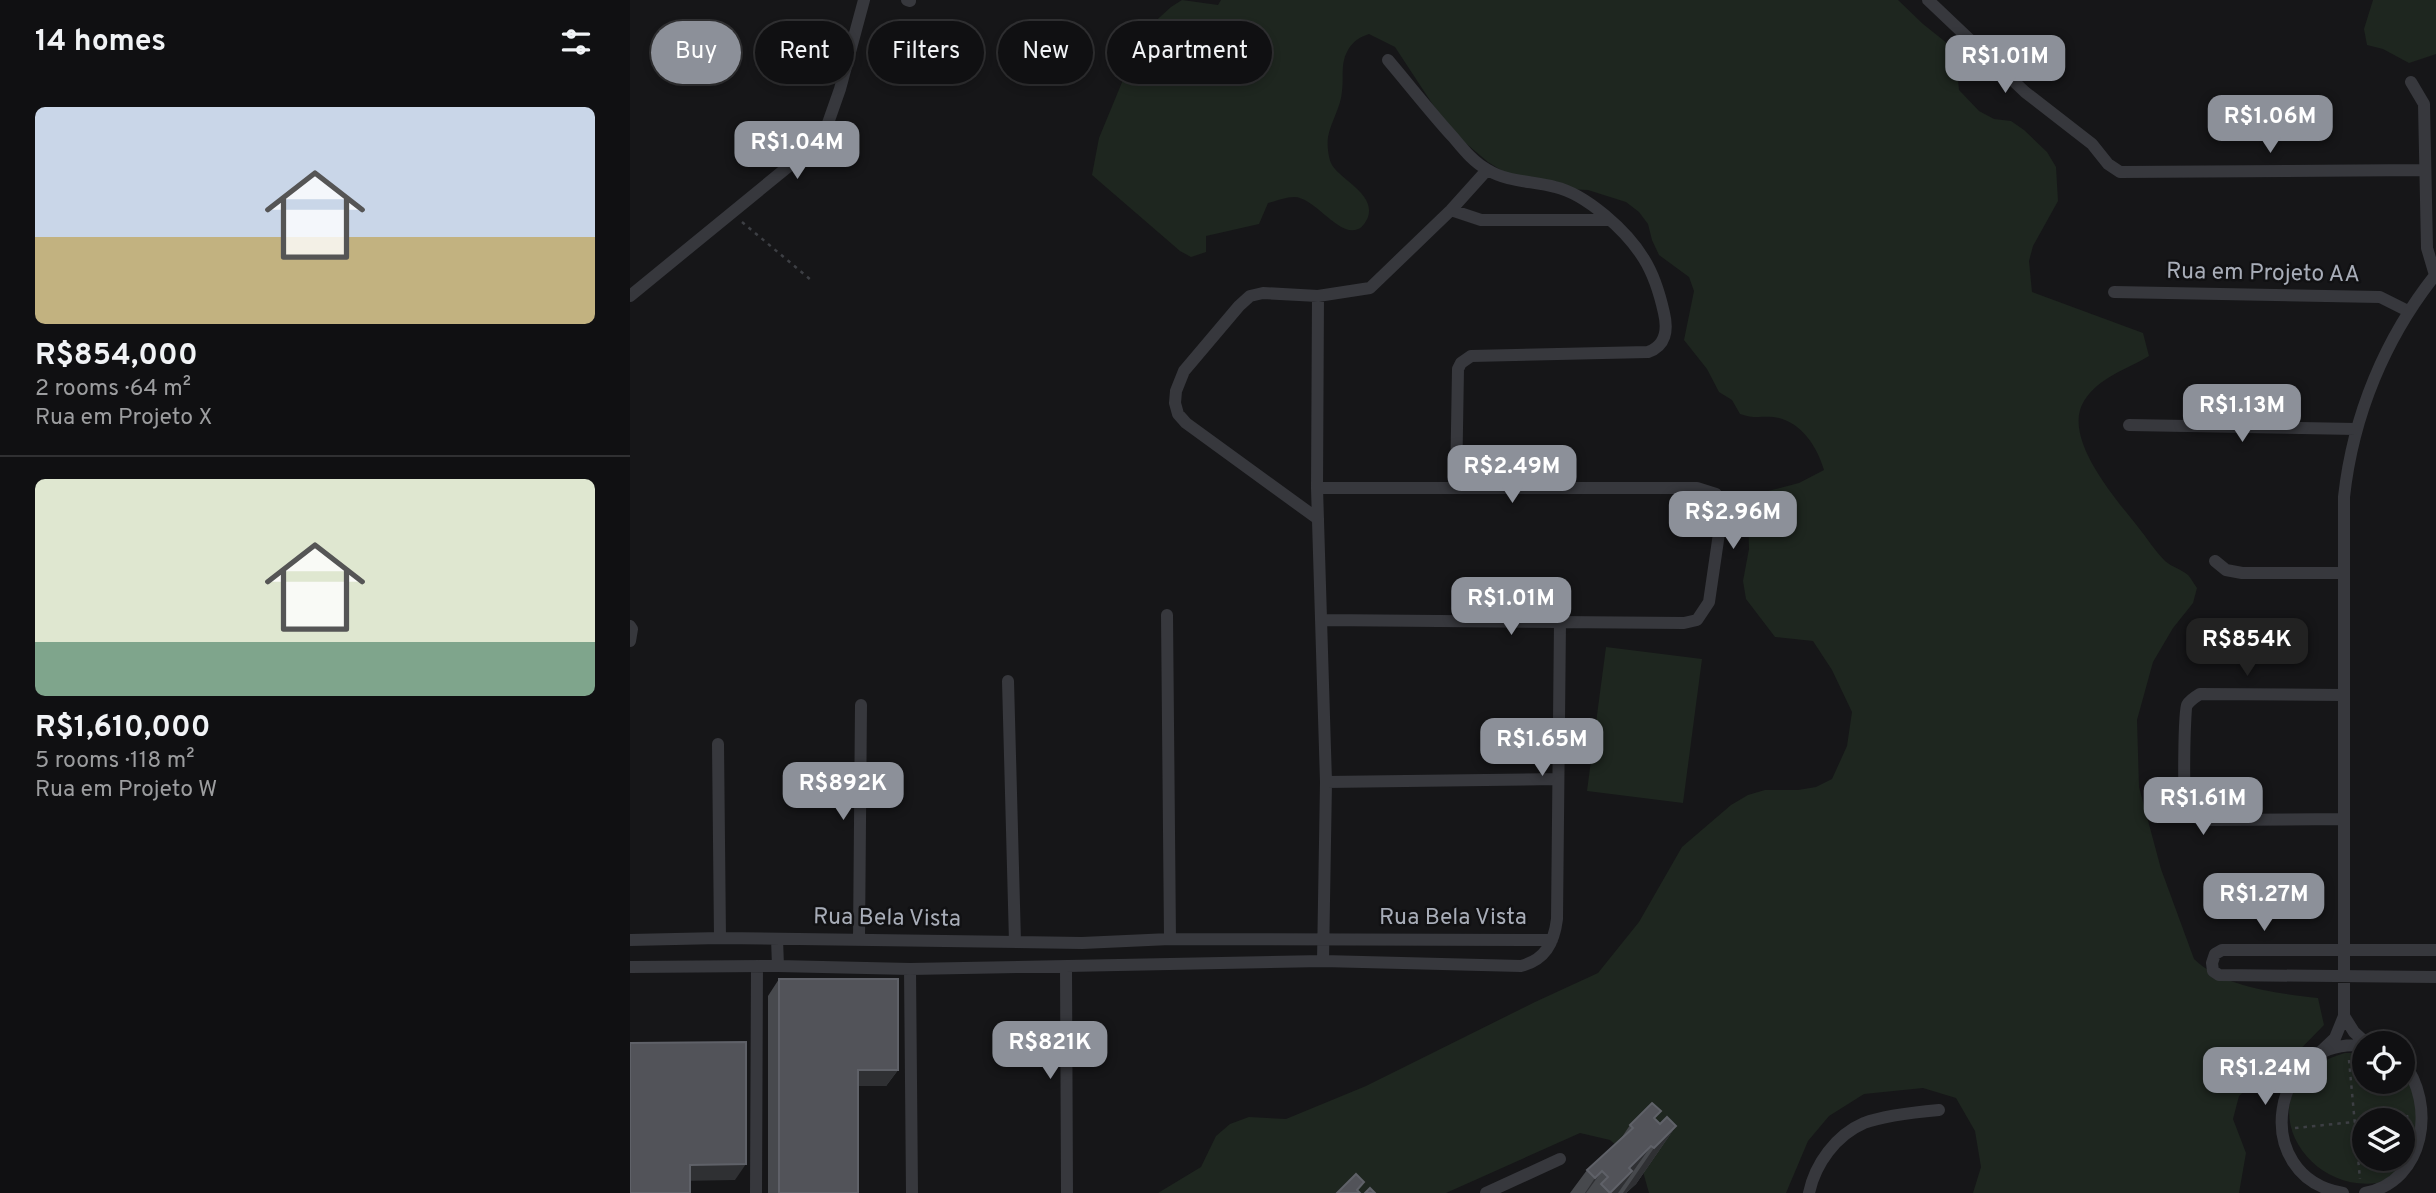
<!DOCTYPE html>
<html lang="en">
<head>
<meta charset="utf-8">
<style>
  body { margin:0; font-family:Overpass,sans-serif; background:#1e1e20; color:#f1f3f6; height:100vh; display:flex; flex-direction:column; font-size:26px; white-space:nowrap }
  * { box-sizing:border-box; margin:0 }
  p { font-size:23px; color:#9c9d9f }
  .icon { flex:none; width:38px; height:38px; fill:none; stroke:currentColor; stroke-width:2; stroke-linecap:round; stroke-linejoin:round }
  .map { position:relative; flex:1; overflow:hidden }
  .side { display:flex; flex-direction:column; background:#101012; width:630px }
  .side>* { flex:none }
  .banner { position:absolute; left:21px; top:21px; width:665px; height:63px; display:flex; gap:14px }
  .buttons { position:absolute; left:1722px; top:1031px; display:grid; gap:14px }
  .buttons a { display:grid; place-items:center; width:63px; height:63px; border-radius:50%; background:#101012; box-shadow:0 4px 10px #0003,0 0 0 2px #303032; font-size:35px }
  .price { position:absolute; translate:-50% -60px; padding:0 16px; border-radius:14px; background:#8c9099; color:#fff; font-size:23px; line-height:46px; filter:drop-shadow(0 2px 4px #0008) }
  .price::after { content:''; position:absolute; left:50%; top:42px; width:21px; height:16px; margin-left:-10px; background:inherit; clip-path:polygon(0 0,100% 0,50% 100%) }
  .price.on { background:#222; color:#fff }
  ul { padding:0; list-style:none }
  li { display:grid; align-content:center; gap:14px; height:371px; padding:0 35px }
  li+li { border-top:2px solid #303032 }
  li span { display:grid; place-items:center; height:217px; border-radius:10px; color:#555 }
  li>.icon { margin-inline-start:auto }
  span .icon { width:126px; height:126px; fill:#fffc; stroke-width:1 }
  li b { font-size:30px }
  h2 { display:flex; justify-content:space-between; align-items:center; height:84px; padding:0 35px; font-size:30px }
  .pill { padding:0 24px; border-radius:32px; background:#101012; box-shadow:0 4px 10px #0003,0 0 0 2px #303032; font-size:24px; line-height:63px }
  .pill.on { background:#8c9099; color:#fff }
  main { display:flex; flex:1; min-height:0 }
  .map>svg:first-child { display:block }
  .green { fill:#1e261f; fill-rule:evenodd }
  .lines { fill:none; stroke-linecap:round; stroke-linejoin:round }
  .path { stroke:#3d3f44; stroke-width:2.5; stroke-dasharray:3.5 5; stroke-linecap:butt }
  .street { stroke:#37383d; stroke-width:12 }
  .wall { fill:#47494d }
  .shaded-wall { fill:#2f3033 }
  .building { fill:#525359; stroke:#5f6168; stroke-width:2 }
  .labels { text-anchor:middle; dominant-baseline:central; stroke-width:5; stroke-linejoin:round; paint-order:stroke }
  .street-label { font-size:23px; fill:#a8adb8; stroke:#111113 }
</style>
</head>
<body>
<main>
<section class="side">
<h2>14 homes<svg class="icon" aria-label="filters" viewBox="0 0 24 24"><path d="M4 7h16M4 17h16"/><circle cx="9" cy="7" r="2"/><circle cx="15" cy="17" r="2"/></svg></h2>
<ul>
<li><span style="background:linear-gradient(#c9d6e8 60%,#c2b280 0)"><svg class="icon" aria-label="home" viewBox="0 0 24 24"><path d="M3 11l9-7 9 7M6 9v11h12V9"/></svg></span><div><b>R$854,000</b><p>2 rooms · 64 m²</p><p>Rua em Projeto X</p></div></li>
<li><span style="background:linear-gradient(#dfe7d0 75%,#7fa58c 0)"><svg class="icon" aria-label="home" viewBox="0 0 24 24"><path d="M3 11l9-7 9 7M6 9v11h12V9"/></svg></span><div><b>R$1,610,000</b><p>5 rooms · 118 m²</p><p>Rua em Projeto W</p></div></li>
</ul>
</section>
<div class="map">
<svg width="1806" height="1193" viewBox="0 0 1806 1193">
  <rect width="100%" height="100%" fill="#161618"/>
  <path class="green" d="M552 0 588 5 591 0H1268L1293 24 1318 44 1326 58 1329 90 1349 111 1364 119 1381 121 1394 130 1417 152 1426 167 1428 201 1403 246 1399 261 1402 292 1513 333 1519 356C1496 370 1469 377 1454 401 1431 438 1487 500 1508 527 1517 538 1525 551 1535 561 1542 567 1551 569 1558 575 1561 578 1564 584 1567 588L1563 603 1543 628 1523 662 1507 720 1509 787 1531 869 1564 959C1594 988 1648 993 1688 998L1694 1025 1647 1073 1638 1080 1617 1089 1609 1096 1603 1119 1616 1153 1609 1193H1343L1351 1167 1345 1131 1326 1098 1293 1088 1234 1094 1199 1116 1178 1141 1156 1193H1019L1012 1168 980 1140 950 1133 816 1193H528L571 1167 586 1136 600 1124 619 1117 656 1119 736 1086 905 1002 968 973 1009 922 1052 847 1101 805 1118 795 1135 790H1168L1186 787 1202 779 1217 746 1222 712 1202 670 1183 641 1145 637 1116 599 1113 581 1119 549 1118 516 1126 502 1138 491 1169 483 1194 470C1187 446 1170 420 1143 417 1129 416 1125 419 1110 414L1102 400 1089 392 1077 369 1054 340 1064 291 1059 277 1029 255 1022 240 1018 224 1009 212 996 202 958 190 939 189 890 182 858 162 826 135 807 111 765 47 739 34C730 37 723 41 718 50 710 64 714 76 712 91 711 107 701 121 698 137 697 144 698 156 701 163 707 178 746 193 738 217 736 222 732 228 728 229 709 238 685 197 664 197 656 197 646 201 638 203L629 224 576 236V252L561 257 550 251 462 175 469 138 495 75 519 27 541 7Z
    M1743 0H1806V54L1779 63 1753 49 1737 45 1734 29Z
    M976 647 1072 659 1053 803 957 791Z
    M1715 1053H1734V1082H1773V1071L1781 1080 1791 1138C1783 1149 1776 1165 1766 1174 1761 1178 1753 1180 1747 1183 1667 1193 1613 1082 1715 1053ZM1734 1120H1773V1158H1734Z"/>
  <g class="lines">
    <path class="path" d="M112 222 181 280
      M1719 1060 1730 1179
      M1741 1120 1780 1116
      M1665 1128 1734 1121"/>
    <path class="street" d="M277 0 280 1
      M1298 0 1395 92 1462 144 1478 164 1490 172 1794 170
      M758 60C780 86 801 113 823 137 833 149 844 163 858 170 877 182 903 181 925 187 956 194 997 231 1014 259 1024 275 1030 295 1034 313 1038 330 1036 346 1018 352L841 356 831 363 828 369 826 488
      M1781 82 1794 104 1797 248 1805 275
      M821 210 851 220H979
      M1484 292 1750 297 1778 311
      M0 296 181 148 197 126 210 89 234 0
      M688 296 687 488 696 782 693 961
      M1499 425 1726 429
      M687 488H1067L1086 494 1093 506 1079 602 1067 620 1054 623 692 620
      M688 519 556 423 548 414 545 403 546 391 554 371 609 306 620 296 633 293 688 296 740 288 821 210 857 170
      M1585 561 1596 570 1612 573H1714
      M537 615 540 939
      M0 626 2 629 0 641
      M378 681 385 942
      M88 744 90 938
      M696 782 928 779
      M1714 819 1574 820C1567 818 1559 817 1556 809 1553 804 1554 710 1557 705 1560 700 1565 697 1570 694L1714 695
      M147 939 148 966
      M229 939 231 705
      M0 940 90 938 452 943 540 939 922 940
      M1806 950H1592L1585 954 1582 963 1583 971 1589 975 1806 977
      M0 967 148 966 280 969 693 961 891 966C915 960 924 943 927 919L930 621
      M436 968 437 1193
      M280 969 282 1193
      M1714 1016 1724 1032 1736 1043
      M1685 1057 1705 1038 1714 1016V497C1723 415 1755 338 1806 274
      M126 1193 127 966
      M856 1193 930 1159
      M1179 1193C1185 1164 1206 1135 1234 1123 1255 1115 1287 1112 1309 1110
      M1713 1193C1618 1177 1640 1035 1734 1046
      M1735 1193C1796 1181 1806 1104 1773 1062"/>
  </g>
  <path class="wall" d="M149 979 268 1070 256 1086H228V1193H138V996Z
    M1025 1119 1030 1124 1046 1126 1006 1184 996 1193H940L957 1170 992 1137 1000 1125Z"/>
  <path class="shaded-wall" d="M228 1070H268L256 1086H217Z
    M1046 1126 1006 1184 996 1193H993L1024 1148Z
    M1021 1146 988 1193H980L999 1168Z
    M116 1164 105 1180 48 1181 60 1165Z
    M972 1171 956 1193H955L965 1178Z"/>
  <path class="building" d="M149 979H268V1070H228V1193H149Z
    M116 1042V1164L60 1165V1193H0V1043Z
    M1022 1103 1031 1111 1024 1118 1030 1124 1037 1117 1046 1126 1024 1148 1021 1146 999 1168 1002 1171 980 1193 971 1184 978 1177 972 1171 965 1178 957 1170 1003 1128 1000 1125Z
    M726 1174 734 1182 727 1190 730 1193H707Z
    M740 1188 745 1193H735Z"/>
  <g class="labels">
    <g class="street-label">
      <text transform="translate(1633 274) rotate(1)">Rua em Projeto AA</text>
      <text x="823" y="918">Rua Bela Vista</text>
      <text transform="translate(257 919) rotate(1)">Rua Bela Vista</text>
    </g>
  </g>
</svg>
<div class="buttons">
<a><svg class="icon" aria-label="locate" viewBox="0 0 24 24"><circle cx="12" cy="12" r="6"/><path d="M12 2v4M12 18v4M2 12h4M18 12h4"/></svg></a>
<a><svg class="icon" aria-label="layers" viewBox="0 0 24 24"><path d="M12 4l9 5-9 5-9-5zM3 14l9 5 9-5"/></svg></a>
</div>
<b class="price" style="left:1375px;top:95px">R$1.01M</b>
<b class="price" style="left:1640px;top:155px">R$1.06M</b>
<b class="price" style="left:167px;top:181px">R$1.04M</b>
<b class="price" style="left:1612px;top:444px">R$1.13M</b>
<b class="price" style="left:882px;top:505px">R$2.49M</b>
<b class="price" style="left:1103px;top:551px">R$2.96M</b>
<b class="price" style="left:881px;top:637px">R$1.01M</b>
<b class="price on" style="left:1617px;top:678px">R$854K</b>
<b class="price" style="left:912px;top:778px">R$1.65M</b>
<b class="price" style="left:213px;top:822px">R$892K</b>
<b class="price" style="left:1573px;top:837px">R$1.61M</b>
<b class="price" style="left:1634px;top:933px">R$1.27M</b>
<b class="price" style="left:420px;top:1081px">R$821K</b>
<b class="price" style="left:1635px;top:1107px">R$1.24M</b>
<div class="banner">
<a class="pill on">Buy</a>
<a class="pill">Rent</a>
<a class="pill">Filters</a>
<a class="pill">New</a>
<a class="pill">Apartment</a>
</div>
</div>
</main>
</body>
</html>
